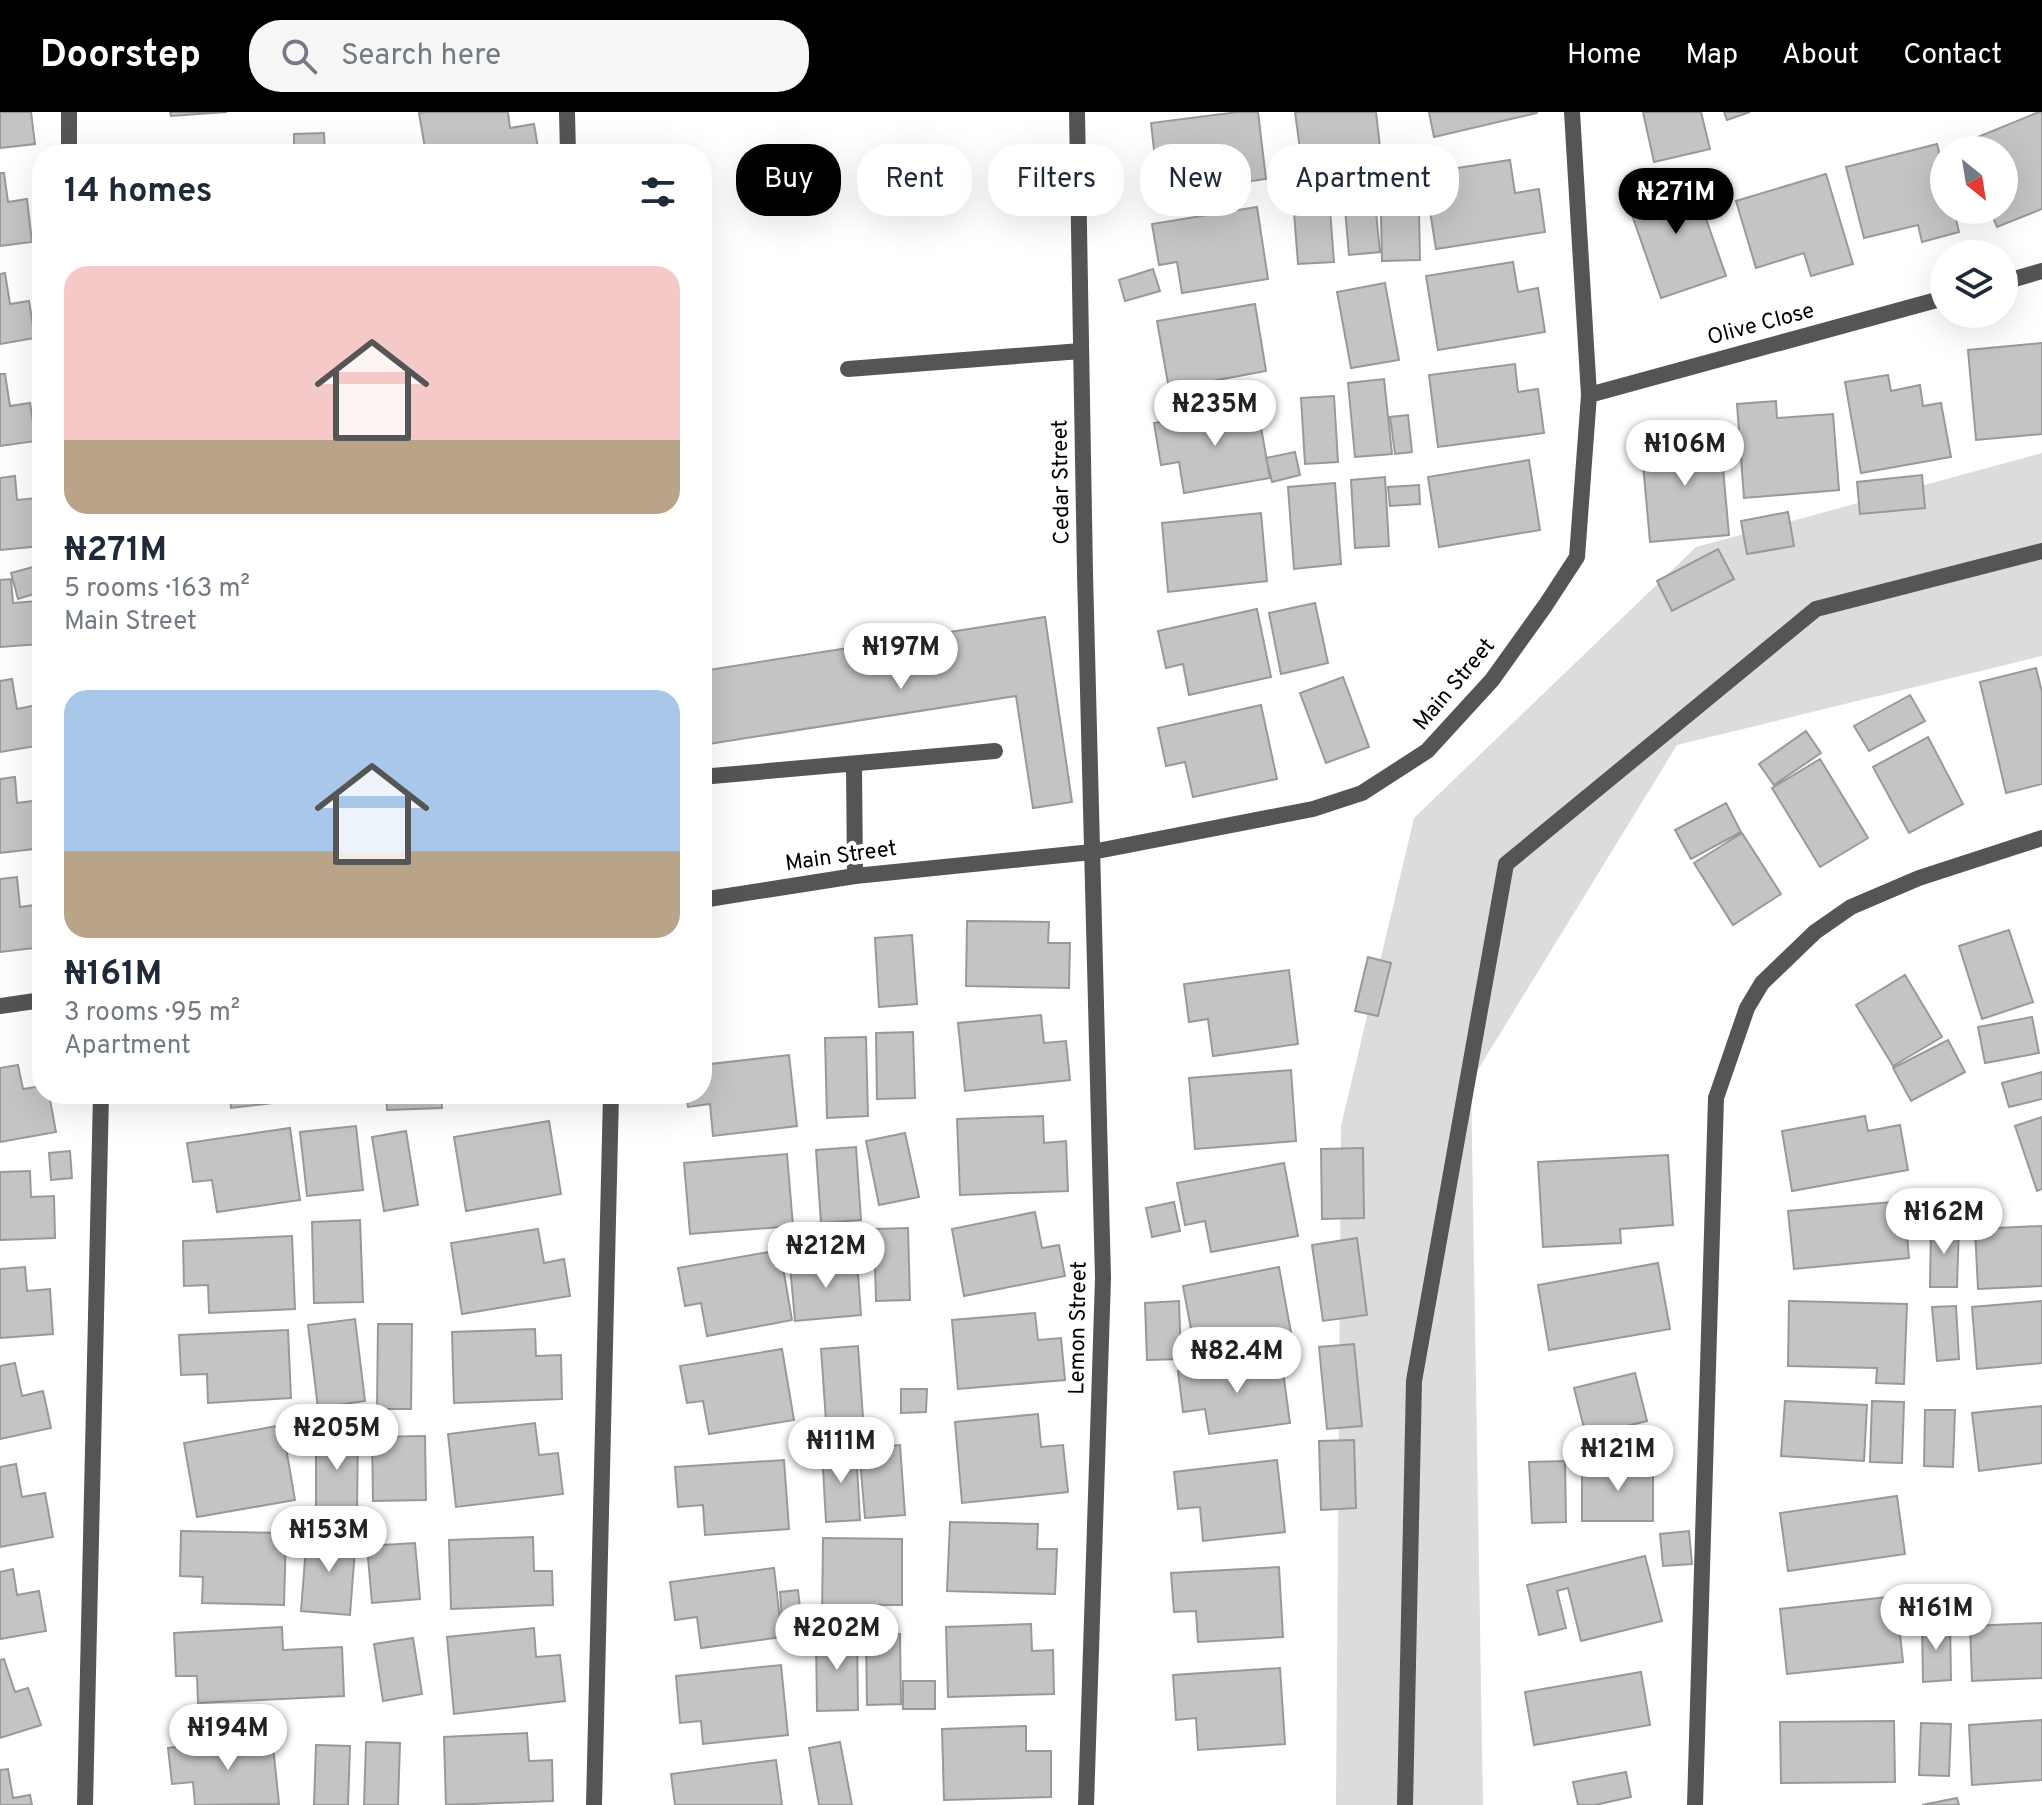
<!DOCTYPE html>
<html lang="en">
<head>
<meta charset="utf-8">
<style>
  body { margin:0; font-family:Overpass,sans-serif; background:#f6f6f7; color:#1f2937; height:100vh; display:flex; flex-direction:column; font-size:30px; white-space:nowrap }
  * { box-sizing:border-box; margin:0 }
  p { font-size:26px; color:#747a83 }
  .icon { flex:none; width:44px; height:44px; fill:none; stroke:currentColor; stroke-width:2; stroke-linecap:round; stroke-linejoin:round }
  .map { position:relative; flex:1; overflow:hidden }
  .details { position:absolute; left:32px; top:32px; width:680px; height:960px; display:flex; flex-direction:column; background:#fff; border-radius:32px; box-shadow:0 8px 32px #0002 }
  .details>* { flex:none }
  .banner { position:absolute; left:736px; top:32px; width:760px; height:72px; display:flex; gap:16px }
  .needle { width:52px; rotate:150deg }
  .controls { position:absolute; left:1930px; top:24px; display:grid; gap:16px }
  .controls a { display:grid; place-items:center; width:88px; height:88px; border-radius:50%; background:#fff; box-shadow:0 8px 32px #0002; font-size:40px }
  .price { position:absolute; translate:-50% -68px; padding:0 18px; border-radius:28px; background:#fff; color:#222; font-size:26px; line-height:52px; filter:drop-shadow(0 2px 4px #0008) }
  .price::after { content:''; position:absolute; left:50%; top:48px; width:24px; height:18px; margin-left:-12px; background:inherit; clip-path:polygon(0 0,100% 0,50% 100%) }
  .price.active { background:#000; color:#fff }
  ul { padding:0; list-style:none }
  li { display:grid; align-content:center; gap:16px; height:424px; padding:0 32px }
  li span { display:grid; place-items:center; height:248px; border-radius:24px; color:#555 }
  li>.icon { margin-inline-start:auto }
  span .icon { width:144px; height:144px; fill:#fffc; stroke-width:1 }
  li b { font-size:34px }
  h2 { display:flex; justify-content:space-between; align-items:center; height:96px; padding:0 32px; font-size:34px }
  .pill { padding:0 28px; border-radius:32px; background:#fff; box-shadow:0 8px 32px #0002; font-size:28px; line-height:72px }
  .pill.active { background:#000; color:#fff }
  header { display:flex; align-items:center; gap:48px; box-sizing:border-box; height:112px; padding:0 40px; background:#000; color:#fff }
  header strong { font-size:38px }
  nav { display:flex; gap:44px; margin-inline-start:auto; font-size:28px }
  .search { width:560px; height:72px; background:#f6f6f7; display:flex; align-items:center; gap:20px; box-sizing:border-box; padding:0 28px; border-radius:32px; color:#747a83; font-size:30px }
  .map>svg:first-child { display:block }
  .green { fill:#dcdcdc }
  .building { fill:#c4c4c4; stroke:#999; stroke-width:2 }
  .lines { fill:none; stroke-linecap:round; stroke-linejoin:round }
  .lane { stroke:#555; stroke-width:16 }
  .street { stroke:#555; stroke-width:16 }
  .labels { text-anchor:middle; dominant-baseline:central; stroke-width:8; stroke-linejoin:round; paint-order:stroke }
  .street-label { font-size:22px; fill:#000; stroke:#fff }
</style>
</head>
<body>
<header>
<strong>Doorstep</strong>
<div class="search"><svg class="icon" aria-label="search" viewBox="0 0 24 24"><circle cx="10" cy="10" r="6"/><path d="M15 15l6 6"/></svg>Search here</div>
<nav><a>Home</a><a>Map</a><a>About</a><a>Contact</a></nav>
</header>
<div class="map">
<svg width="2042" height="1693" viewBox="0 0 2042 1693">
  <rect width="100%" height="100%" fill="#fff"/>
  <path class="green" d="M2042 341V544L1677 633 1471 969 1483 1693H1336L1341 1014 1414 706 1696 435Z"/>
  <path class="building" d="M0 0H31L35 32 0 36Z
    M170 0H227L171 4Z
    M426 0H508L510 16 534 12 539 42H426L419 1Z
    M1238 0H1258L1266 67 1181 79 1178 52 1156 55 1151 11Z
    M1295 0H1376L1382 53 1338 59V54L1303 59Z
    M1429 0H1537V1L1434 25Z
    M1643 0H1701L1710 37 1654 50Z
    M1724 0H1750L1727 8Z
    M2039 0H2042V97L1997 115 1990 98H2004V38H1965L1963 31Z
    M324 21 325 42H294V22Z
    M1937 32 1944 60V98H1954L1959 120 1922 130 1918 113 1864 126 1846 55Z
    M250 36V42H196Z
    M1510 48 1515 81 1539 77 1545 120 1436 137 1424 61Z
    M0 61H4L8 90 27 87 32 130 0 134Z
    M1690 61 1726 164 1661 186 1625 83Z
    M1826 62 1853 152 1811 164 1804 141 1756 156 1736 89Z
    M1373 71 1380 140 1349 143 1343 74Z
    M1329 85 1334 150 1298 152 1293 87Z
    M1257 95 1268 167 1182 181 1177 150 1159 153 1152 112Z
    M1419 102 1420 148 1382 149 1381 103Z
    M1513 150 1518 180 1538 176 1545 220 1438 238 1426 164Z
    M1153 157 1160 179 1125 189 1119 168Z
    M5 161 10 192 29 189 35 226 0 232V162Z
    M1385 171 1399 248 1351 256 1337 180Z
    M1255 192 1266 259 1169 277 1157 209Z
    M2042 231V322L1976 328 1968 238Z
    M1515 252 1518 280 1538 277 1544 321 1438 335 1429 263Z
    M0 262H5L10 294 30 291 36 329 0 334Z
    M1888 263 1891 279 1920 273 1923 294 1941 291 1951 345 1861 361 1845 270Z
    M1384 267 1392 342 1355 345 1348 271Z
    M1334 284 1338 350 1305 352 1301 286Z
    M1776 289 1777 306 1833 302 1839 378 1744 386 1737 292Z
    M1257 293 1270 366 1184 381 1179 350 1161 353 1154 311Z
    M1408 303 1412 340 1395 342 1390 305Z
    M1720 323 1729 423 1650 430 1641 330Z
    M1295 340 1300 363 1272 370 1266 346Z
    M1529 348 1540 418 1439 435 1428 365Z
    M1922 363 1925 396 1860 402 1857 370Z
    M15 364 17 388 37 386 41 434 0 438V366Z
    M1385 365 1389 434 1355 436 1351 368Z
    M1335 371 1341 452 1294 457 1288 375Z
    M1419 373 1420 392 1390 394 1388 375Z
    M1788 400 1794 434 1747 442 1741 409Z
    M1261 401 1267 469 1168 480 1162 411Z
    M1718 437 1734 467 1672 499 1657 469Z
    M33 455 40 480 18 487 11 461Z
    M11 467 13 491 37 489 40 532 0 535V468Z
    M1315 491 1328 551 1281 562 1269 501Z
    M1257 497 1271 565 1189 583 1183 552 1166 556 1158 519Z
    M1045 505 1072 690 1033 696 1016 584 702 633V559Z
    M2036 556 2042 580V672L2006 681 1980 570Z
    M1343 565 1369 635 1326 651 1300 581Z
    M12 567 17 597 37 593 42 633 0 640V569Z
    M1910 583 1925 609 1869 639 1854 614Z
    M1261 593 1277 667 1193 685 1185 650 1166 654 1158 616Z
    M1806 619 1821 641 1774 673 1759 652Z
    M1928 625 1963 692 1909 721 1873 655Z
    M1820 647 1868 726 1820 755 1772 676Z
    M15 665 17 691 41 688 42 736 0 741V667Z
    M1726 691 1741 720 1691 747 1675 718Z
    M1742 721 1781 782 1733 813 1694 751Z
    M17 765 20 795 42 792V835L0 840V767Z
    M967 809 1049 810 1048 831H1070L1069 876 966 874Z
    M2009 818 2033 890 1982 907 1959 834Z
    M912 823 917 892 879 895 875 826Z
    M1368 845 1391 851 1378 904 1355 899Z
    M1289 858 1298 932 1213 944 1208 907 1189 910 1184 872Z
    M1905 863 1942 925 1893 954 1856 893Z
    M1041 903 1044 931 1066 929 1070 968 965 979 958 911Z
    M2032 905 2039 941 1985 951 1978 915Z
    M913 920 915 986 877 987 876 921Z
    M866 925 868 1004 827 1006 825 926Z
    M1948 928 1965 960 1911 989 1893 956Z
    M789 943 797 1014 713 1024 710 992 688 995 686 982H702V953Z
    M18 953 23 977 42 974V982H49L56 1020 0 1030V956Z
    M1291 958 1296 1029 1195 1037 1189 966Z
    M2042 960V987L2009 995 2002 971Z
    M230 982H314L315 986 231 996Z
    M386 982H441L442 996 387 998Z
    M1043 1004 1044 1031 1066 1029 1068 1079 960 1083 957 1007Z
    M1865 1004 1868 1019 1900 1013 1908 1058 1792 1079 1782 1019Z
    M2042 1005V1077L2037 1079 2015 1014Z
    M549 1009 561 1082 466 1099 454 1025Z
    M356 1014 363 1078 307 1084 300 1020Z
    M290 1016 300 1088 217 1100 212 1068 193 1070 187 1031Z
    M406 1019 418 1093 384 1099 372 1025Z
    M905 1021 919 1085 879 1093 866 1029Z
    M856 1035 861 1108 821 1111 816 1038Z
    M1363 1036 1364 1106 1322 1107 1321 1037Z
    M70 1039 72 1066 51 1068 49 1041Z
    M787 1042 793 1114 690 1122 684 1051Z
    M1668 1043 1673 1113 1620 1117 1621 1131 1543 1135 1538 1050Z
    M1284 1051 1298 1124 1211 1140 1205 1109 1185 1113 1177 1071Z
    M30 1059 31 1085 54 1084 55 1126 0 1128V1060Z
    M1904 1089 1909 1146 1794 1157 1788 1099Z
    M1174 1090 1180 1119 1152 1125 1146 1096Z
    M1035 1100 1042 1136 1059 1133 1065 1164 964 1184 952 1117Z
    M360 1108 363 1190 314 1191 312 1110Z
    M1931 1114H1959L1957 1175H1930Z
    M2042 1114V1174L1978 1177 1975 1117Z
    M908 1116 910 1188 876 1189 874 1117Z
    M538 1117 544 1151 564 1147 570 1184 462 1202 451 1131Z
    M292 1124 295 1197 209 1201 208 1173 184 1174 183 1129Z
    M1357 1126 1367 1203 1323 1209 1312 1133Z
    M780 1138 792 1208 707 1224 701 1191 685 1194 678 1156Z
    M857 1148 861 1203 795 1209 790 1153Z
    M1658 1151 1670 1217 1549 1238 1538 1173Z
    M25 1155 27 1179 50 1177 53 1222 0 1226V1157Z
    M1279 1155 1292 1226 1196 1244 1183 1174Z
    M1179 1189 1181 1247 1147 1248 1145 1191Z
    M1789 1189 1907 1192 1904 1272 1876 1271 1877 1256 1788 1254Z
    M2042 1189V1251L1977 1257 1972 1195Z
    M1956 1194 1959 1247 1937 1249 1932 1195Z
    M1035 1201 1038 1228 1061 1226 1065 1268 958 1277 952 1208Z
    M355 1207 365 1289 318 1296 308 1213Z
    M378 1212H412L411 1297H377Z
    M535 1217 536 1244 561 1243 562 1287 454 1291 452 1220Z
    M288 1218 291 1286 208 1291 207 1262 181 1263 179 1223Z
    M1354 1232 1362 1314 1327 1317 1319 1235Z
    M858 1234 863 1306 826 1309 821 1237Z
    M782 1237 794 1308 709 1322 703 1289 687 1291 680 1254Z
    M1281 1245 1290 1311 1209 1322 1205 1297 1183 1300 1178 1259Z
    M15 1251 22 1284 43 1279 51 1316 0 1327V1254Z
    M1635 1261 1647 1309 1586 1324 1574 1276Z
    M901 1277H927L926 1300 901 1301Z
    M1785 1289 1867 1293 1864 1349 1781 1344Z
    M1872 1289 1904 1290 1902 1351 1870 1350Z
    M2042 1294V1351L1979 1359 1972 1301Z
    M1925 1298H1955L1953 1355 1924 1354Z
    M1038 1302 1041 1335 1063 1333 1068 1380 962 1391 955 1310Z
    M535 1311 539 1343 558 1341 563 1382 456 1395 448 1322Z
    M282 1313 295 1388 197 1405 184 1331Z
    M316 1319H358L357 1401 316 1402Z
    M425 1324 426 1388 373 1389 372 1325Z
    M1354 1328 1356 1396 1321 1398 1319 1329Z
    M900 1333 905 1403 865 1406 859 1336Z
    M856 1336 860 1408 826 1410 822 1338Z
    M784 1348 789 1417 705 1423 703 1393 678 1395 675 1355Z
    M1277 1348 1285 1420 1203 1429 1200 1395 1178 1397 1174 1360Z
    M1565 1349 1566 1410 1532 1411 1529 1350Z
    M16 1352 22 1385 45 1381 53 1425 0 1435V1355Z
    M1582 1353H1653V1409H1582Z
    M1897 1384 1905 1442 1788 1459 1780 1401Z
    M950 1410 1038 1412 1037 1437H1057L1055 1482 947 1479Z
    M181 1419 286 1421 284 1493 202 1491 203 1465 180 1464Z
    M1689 1419 1692 1452 1663 1454 1660 1422Z
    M307 1421 356 1424 350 1503 301 1499Z
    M533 1425 534 1459H552L553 1493 451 1497 449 1428Z
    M823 1426 902 1427V1493H859V1507L822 1506Z
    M415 1431 420 1487 372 1491 367 1434Z
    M1645 1444 1662 1509 1581 1529 1568 1476 1557 1479 1566 1516 1539 1523 1527 1473Z
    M1279 1455 1283 1525 1198 1530 1196 1499 1174 1500 1171 1461Z
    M774 1456 782 1525 701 1536 697 1505 675 1508 670 1470Z
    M13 1457 17 1483 39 1479 46 1519 0 1527V1460Z
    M798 1478 801 1505 782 1507 780 1480Z
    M1896 1484 1903 1550 1787 1562 1780 1497Z
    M1950 1510 1951 1568 1923 1570 1922 1511Z
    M2042 1511V1566L1972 1569 1970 1514Z
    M1031 1512 1032 1539 1053 1538 1054 1582 948 1585 946 1515Z
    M282 1515 283 1538 342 1535 344 1584 198 1591 197 1564H176L174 1521Z
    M534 1516 536 1545 560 1543 565 1589 454 1602 447 1525Z
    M857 1522 858 1598 817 1599 816 1523Z
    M900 1522 901 1592 867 1593 866 1523Z
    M413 1526 422 1582 383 1589 374 1532Z
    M4 1547 15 1580 28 1576 41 1613 0 1626V1548Z
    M781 1553 788 1623 703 1632 701 1609 680 1611 676 1564Z
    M1280 1556 1285 1632 1198 1638 1196 1606 1176 1608 1173 1563Z
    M1641 1560 1650 1613 1534 1633 1525 1580Z
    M903 1569H935V1597H903Z
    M2042 1608V1668L1972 1673 1969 1613Z
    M1894 1609 1895 1670 1781 1671 1780 1610Z
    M1921 1611 1951 1612 1949 1664 1919 1663Z
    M1026 1614V1639H1051V1685L944 1688 942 1617Z
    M527 1621 529 1649 552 1648 553 1689 446 1693 444 1625Z
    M272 1624 279 1692 195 1693 193 1670 172 1672 168 1636Z
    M366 1630 400 1631 398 1693H364Z
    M840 1630 852 1693H819L809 1636Z
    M316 1633 350 1634 348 1693H314Z
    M776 1648 782 1693H675L671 1662Z
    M8 1657 13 1686 30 1683 32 1693H0V1658Z
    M1626 1660 1631 1685 1595 1693H1578L1573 1670Z
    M1957 1686 1959 1693H1922Z"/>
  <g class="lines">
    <path class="lane" d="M848 257 1081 239
      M854 652 855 764
      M712 664 995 639"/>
    <path class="street" d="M69 0V42
      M567 0 568 42
      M1077 0 1085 461 1103 1166 1086 1693
      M2004 170 2042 159
      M1589 283 1944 186
      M702 788 855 764 1092 740 1313 697 1362 681 1427 639 1492 568 1545 494 1577 445 1589 283 1572 0
      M0 894 42 888
      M85 1693 101 982
      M594 1693 611 982
      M1405 1693 1414 1269 1506 752 1816 497 2042 439
      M1695 1693 1716 986 1747 896 1762 871 1815 820 1851 795 1919 766 2042 726"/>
  </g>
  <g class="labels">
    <g class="street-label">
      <text transform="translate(1761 213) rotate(-15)">Olive Close</text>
      <text transform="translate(1062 370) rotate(-91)">Cedar Street</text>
      <text transform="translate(1455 573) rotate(-50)">Main Street</text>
      <text transform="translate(841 745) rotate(-8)">Main Street</text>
      <text transform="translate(1079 1216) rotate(-89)">Lemon Street</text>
    </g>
  </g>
</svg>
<div class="controls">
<a><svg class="needle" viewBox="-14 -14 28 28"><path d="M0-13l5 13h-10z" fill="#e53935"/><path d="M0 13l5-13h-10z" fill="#747a83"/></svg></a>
<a><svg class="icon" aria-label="layers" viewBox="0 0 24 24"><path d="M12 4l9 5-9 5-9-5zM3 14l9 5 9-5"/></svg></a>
</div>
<b class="price active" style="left:1676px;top:124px">₦271M</b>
<b class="price" style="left:1215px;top:336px">₦235M</b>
<b class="price" style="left:1685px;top:376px">₦106M</b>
<b class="price" style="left:901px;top:579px">₦197M</b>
<b class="price" style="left:1944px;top:1144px">₦162M</b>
<b class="price" style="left:826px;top:1178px">₦212M</b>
<b class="price" style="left:1237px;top:1283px">₦82.4M</b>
<b class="price" style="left:337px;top:1360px">₦205M</b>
<b class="price" style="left:841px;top:1373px">₦111M</b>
<b class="price" style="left:1618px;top:1381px">₦121M</b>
<b class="price" style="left:329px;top:1462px">₦153M</b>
<b class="price" style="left:1936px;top:1540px">₦161M</b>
<b class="price" style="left:837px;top:1560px">₦202M</b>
<b class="price" style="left:228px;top:1660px">₦194M</b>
<div class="banner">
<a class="pill active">Buy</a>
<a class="pill">Rent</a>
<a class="pill">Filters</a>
<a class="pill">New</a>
<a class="pill">Apartment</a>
</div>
<section class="details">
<h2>14 homes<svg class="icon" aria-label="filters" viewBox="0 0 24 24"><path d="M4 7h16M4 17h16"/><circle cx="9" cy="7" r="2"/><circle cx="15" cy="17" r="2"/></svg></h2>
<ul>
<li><span style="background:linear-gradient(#f6c9c9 70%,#b9a48a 0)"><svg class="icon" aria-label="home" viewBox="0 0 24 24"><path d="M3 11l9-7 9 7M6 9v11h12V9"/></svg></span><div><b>₦271M</b><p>5 rooms · 163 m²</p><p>Main Street</p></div></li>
<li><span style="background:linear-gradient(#a9c7e8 65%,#b9a48a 0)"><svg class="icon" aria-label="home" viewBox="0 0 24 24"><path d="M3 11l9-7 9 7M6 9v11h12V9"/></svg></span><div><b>₦161M</b><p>3 rooms · 95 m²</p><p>Apartment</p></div></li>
</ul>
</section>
</div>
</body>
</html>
